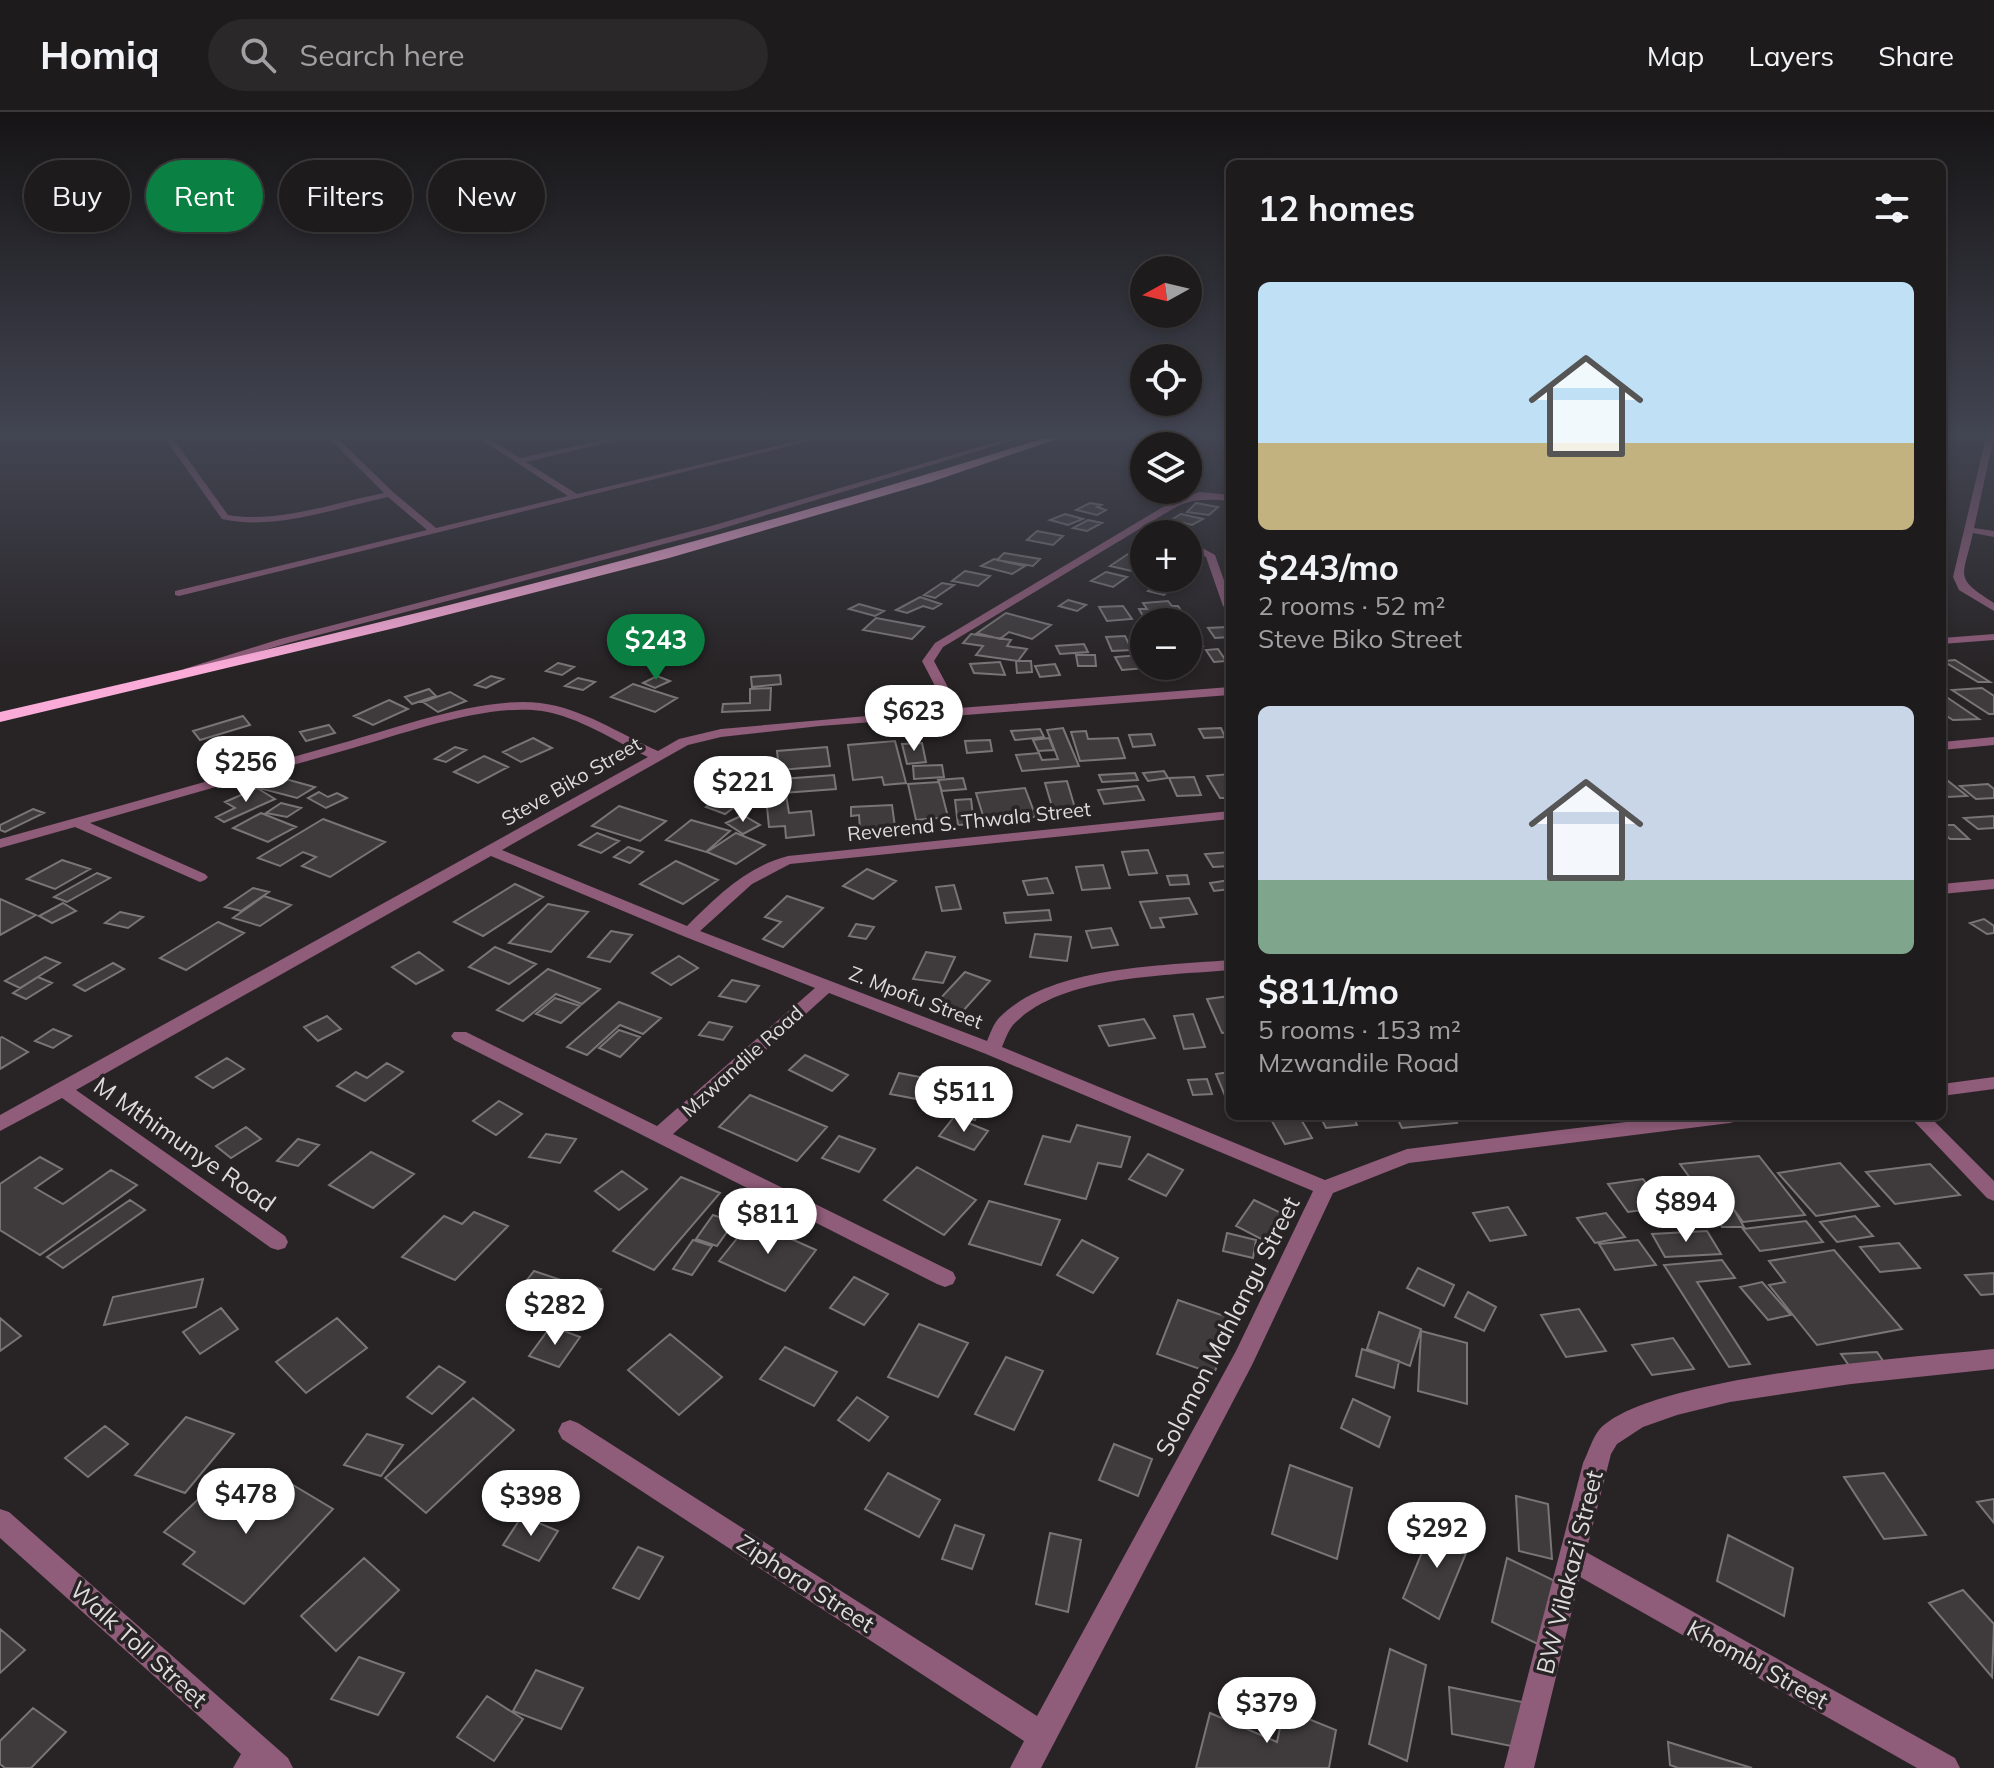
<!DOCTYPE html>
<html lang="en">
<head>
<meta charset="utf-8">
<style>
  body { margin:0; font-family:Mulish,sans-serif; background:#2b2829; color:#f1f3f6; height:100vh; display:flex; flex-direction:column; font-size:30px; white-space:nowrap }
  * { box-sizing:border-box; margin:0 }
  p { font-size:26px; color:#a1a1a3 }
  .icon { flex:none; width:44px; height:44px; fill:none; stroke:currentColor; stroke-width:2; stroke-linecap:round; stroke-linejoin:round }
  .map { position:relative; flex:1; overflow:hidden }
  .side { position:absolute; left:1226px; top:48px; width:720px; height:960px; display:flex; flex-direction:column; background:#1e1b1c; border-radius:12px; box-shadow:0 4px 12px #0003,0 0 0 2px #3c393b }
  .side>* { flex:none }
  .hud { position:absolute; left:24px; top:48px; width:760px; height:72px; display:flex; gap:16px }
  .needle { width:52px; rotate:262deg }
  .fabs { position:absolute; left:1130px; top:144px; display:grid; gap:16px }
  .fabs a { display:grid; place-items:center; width:72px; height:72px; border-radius:50%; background:#1e1b1c; box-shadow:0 4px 12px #0003,0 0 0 2px #3c393b; font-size:40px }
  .price { position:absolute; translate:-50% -68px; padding:0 18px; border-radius:28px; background:#fff; color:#222; font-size:26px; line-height:52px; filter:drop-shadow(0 2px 4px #0008) }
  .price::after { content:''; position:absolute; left:50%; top:48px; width:24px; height:18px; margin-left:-12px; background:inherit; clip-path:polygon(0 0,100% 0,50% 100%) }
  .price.on { background:#0b8043; color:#fff }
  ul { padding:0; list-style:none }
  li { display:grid; align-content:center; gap:16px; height:424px; padding:0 32px }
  li span { display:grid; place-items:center; height:248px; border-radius:12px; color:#555 }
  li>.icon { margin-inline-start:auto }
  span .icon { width:144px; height:144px; fill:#fffc; stroke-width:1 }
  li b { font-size:34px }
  h2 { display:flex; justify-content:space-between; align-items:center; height:96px; padding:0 32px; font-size:34px }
  .pill { padding:0 28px; border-radius:36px; background:#1e1b1c; box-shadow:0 4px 12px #0003,0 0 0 2px #3c393b; font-size:28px; line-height:72px }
  .pill.on { background:#0b8043; color:#fff }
  header { display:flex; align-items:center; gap:48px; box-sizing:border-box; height:112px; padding:0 40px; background:#1e1b1c; border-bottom:2px solid #3c393b }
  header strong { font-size:38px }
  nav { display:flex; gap:44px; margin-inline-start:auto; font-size:28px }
  .search { width:560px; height:72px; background:#2b2829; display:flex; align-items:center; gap:20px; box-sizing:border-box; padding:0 28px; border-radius:44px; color:#a1a1a3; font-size:30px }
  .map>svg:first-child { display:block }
  .building { fill:#3f3b3d; stroke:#797577; stroke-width:2 }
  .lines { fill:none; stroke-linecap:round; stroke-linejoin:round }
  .service { fill:#8f5c79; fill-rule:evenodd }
  .minor { fill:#8f5c79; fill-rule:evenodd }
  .trunk { fill:#faabd8; fill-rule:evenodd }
  .labels { text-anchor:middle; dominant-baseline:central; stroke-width:7; stroke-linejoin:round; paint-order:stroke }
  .street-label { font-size:20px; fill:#dedbdd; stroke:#282426 }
  .near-street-label { font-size:24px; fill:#dedbdd; stroke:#282426 }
</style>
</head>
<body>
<header>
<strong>Homiq</strong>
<div class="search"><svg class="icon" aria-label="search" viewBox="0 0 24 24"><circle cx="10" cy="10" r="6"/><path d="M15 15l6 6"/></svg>Search here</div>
<nav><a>Map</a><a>Layers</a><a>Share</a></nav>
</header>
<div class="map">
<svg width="1994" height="1656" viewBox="0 0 1994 1656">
  <rect width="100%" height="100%" fill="#282426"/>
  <path class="building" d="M1090 391 1101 393 1097 395 1106 398 1097 403 1076 398Z
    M1196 391 1218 395 1209 403 1187 400Z
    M1065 402 1083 407 1068 413 1050 408Z
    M1181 402 1203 407 1192 413 1171 408Z
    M1088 408 1102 411 1087 419 1073 416Z
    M1037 419 1063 424 1053 433 1027 428Z
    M1004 441 1040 447 1033 454 997 448Z
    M1128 442 1144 446V455L1136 460 1110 454Z
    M994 447 1010 451 1025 454 1012 462 981 454Z
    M965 459 990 464 978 474 952 469Z
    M1106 460 1127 465 1113 475 1091 469Z
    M1160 469 1177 472 1164 483 1148 479Z
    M942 471 954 473 935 486 924 483Z
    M920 485 941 492 933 497 923 494 907 501 896 498Z
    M1068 488 1086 493 1077 499 1059 494Z
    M1168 489 1172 494H1178L1184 503 1144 506 1139 497H1147L1143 491Z
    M859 492 884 499 875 504 849 497Z
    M1123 494 1132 507 1107 509 1099 495Z
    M1006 501 1051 513 1032 527 1009 520 1000 527 977 521Z
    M876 506 924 515 912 527 863 518Z
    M1227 515 1230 525 1215 526 1208 516Z
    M971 522 1011 528 1007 534 1027 537 1018 549 976 543 983 534 963 531Z
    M1196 522 1203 534 1188 535V523Z
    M1125 524 1132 538 1112 539 1106 525Z
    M1084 532 1088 540 1060 542 1056 534Z
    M1218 537 1226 549 1214 550 1206 538Z
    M1076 543H1095L1096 554H1078Z
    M1140 543 1147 556 1122 558 1115 545Z
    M1955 548 1990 570H1978L1943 549Z
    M1016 549H1031L1032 560 1017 561Z
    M1000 550 1005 563 974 561 970 552Z
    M558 551 574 555 562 563 546 559Z
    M1055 552 1060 563 1040 565 1035 554Z
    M780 563 781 572 752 575 751 565Z
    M491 564 503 567 486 576 475 573Z
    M657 564 670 569 655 576 643 571Z
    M578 566 595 570 583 578 565 574Z
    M633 572 677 586 655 600 611 585Z
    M771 576 770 598 722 600 723 592 750 591V577Z
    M1982 576 1994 584V602H1989L1952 578Z
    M429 577 436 584 412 592 405 585Z
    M450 580 466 589 438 600 423 590Z
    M1942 582 1979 607 1953 608 1942 601Z
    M389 588 408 597 373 613 354 604Z
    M243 604 250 613 200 628 193 619Z
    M329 613 335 621 306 629 300 620Z
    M1063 616 1079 654 1022 659 1016 643 1039 641 1042 648 1058 647 1047 618Z
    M1221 616 1225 625 1204 626 1199 617Z
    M1040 617 1044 625 1015 628 1011 619Z
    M1086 619 1088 627 1118 626 1125 646 1080 649 1071 620Z
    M1151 622 1155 633 1133 635 1129 623Z
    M533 626 552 636 521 650 503 640Z
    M1049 626 1054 638 1038 639 1033 628Z
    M990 628 992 639 967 641 965 629Z
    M895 629 906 671 884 673 882 665 853 668 848 633Z
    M922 631 926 650 907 652 902 632Z
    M455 635 466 638 446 650 435 647Z
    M827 635 830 654 779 658 777 639Z
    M484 644 508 655 478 671 454 660Z
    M767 645 777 654 730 668 721 658Z
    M942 653 944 665 914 667 913 654Z
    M772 658 782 678 765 682 755 661Z
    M1164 659 1168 666 1148 669 1143 661Z
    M1135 661 1138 668 1102 670 1099 663Z
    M1230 662V686H1220L1207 664Z
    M834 663 836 677 783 681 782 667Z
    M748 664 759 675 742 681 731 670Z
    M278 665 315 675 297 686 259 676Z
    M1194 665 1201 683 1177 684 1169 666Z
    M1942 665H1943L1967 684 1947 685 1942 681Z
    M963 666 966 677 942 679 938 668Z
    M1067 669 1075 696 1053 698 1045 671Z
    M939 670 948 705 916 708 908 672Z
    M1988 672 1994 677V686L1976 687 1960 674Z
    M1137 674 1144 688 1104 692 1098 678Z
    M257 676 275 687 224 710 216 705 235 696 225 690Z
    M1025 676 1036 705 985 710 976 681Z
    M319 680 328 685 337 681 347 686 326 696 308 686Z
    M726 681 745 687 725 702 706 695Z
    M786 683 789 701 811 699 814 723 786 726 785 714 769 715 766 685Z
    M971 687 974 712 958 713 955 688Z
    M281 691 301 696 287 705 266 701Z
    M892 693 895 715 860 717 859 703 851 704V695Z
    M619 694 666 709 640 729 592 714Z
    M33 697 44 701 5 720 0 718V713Z
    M261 701 296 715 268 730 233 716Z
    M743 703 760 713 743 722 726 711Z
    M1994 704V716L1978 717 1964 706Z
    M323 707 385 730 330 765 302 754 316 745 303 740 280 754 258 746Z
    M691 708 730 719 706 740 666 728Z
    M1942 713H1954L1969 727H1950L1942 720Z
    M597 721 619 729 601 741 579 733Z
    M736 721 765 733 736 752 707 740Z
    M628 735 643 740 630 751 614 745Z
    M1148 738 1157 761 1129 763 1122 740Z
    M1230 740V754L1213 755 1205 742Z
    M62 748 90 757 55 777 27 767Z
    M676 749 718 768 683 792 640 772Z
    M1103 753 1110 776 1082 778 1076 755Z
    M867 757 896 769 873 787 843 774Z
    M97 761 110 766 67 790 54 785Z
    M1187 763 1189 772 1170 773 1167 764Z
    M1047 766 1053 781 1028 783 1023 769Z
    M1230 768V777L1214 779 1210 771Z
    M515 772 543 785 483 824 454 810Z
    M954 773 961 797 942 799 936 775Z
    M253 776 269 780 241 799 225 795Z
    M264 784 291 793 260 814 233 806Z
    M787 784 823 796 783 835 763 827 781 810 765 805Z
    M1189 786 1197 802 1160 806 1164 815 1151 816 1140 790Z
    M0 787 36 803 0 823Z
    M63 791 76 799 52 811 39 804Z
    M548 792 588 800 551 840 509 831Z
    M1049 798 1051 808 1006 811 1004 801Z
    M120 800 143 805 128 816 105 811Z
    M1984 807 1994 814V821L1987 822 1970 811Z
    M218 810 244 821 186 858 160 846Z
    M856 812 874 815 866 827 849 824Z
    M1111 816 1118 833 1092 836 1086 819Z
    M611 819 632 823 610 850 588 845Z
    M1035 822 1071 825 1067 849 1030 845Z
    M495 835 536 852 509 872 469 855Z
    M419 840 443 858 416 872 392 855Z
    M926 840 955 845 943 871 913 867Z
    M679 844 698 856 671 873 652 861Z
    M45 845 60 851 20 876 5 869Z
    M113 851 124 857 85 879 74 873Z
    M548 857 600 877 582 892 556 882 523 909 497 898Z
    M965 860 990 869 962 900 937 890Z
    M38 865 52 871 26 887 13 881Z
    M732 868 759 874 746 890 719 884Z
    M1230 884V920L1222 921 1207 887Z
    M555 886 580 894 561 911 536 902Z
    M619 890 661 906 643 922 620 913 587 943 567 935Z
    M1193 902 1205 935 1184 937 1174 904Z
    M327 904 341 917 318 929 304 915Z
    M1144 907 1155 926 1109 934 1099 914Z
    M709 910 732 915 723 928 699 923Z
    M53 917 71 924 53 936 35 929Z
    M619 918 640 925 620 945 599 936Z
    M2 925 28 940 0 957V926Z
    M805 943 848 963 832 979 789 958Z
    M227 946 244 957 213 976 196 965Z
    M387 951 403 960 365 989 337 974 356 960 367 966Z
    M1230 960V985L1226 986 1216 962Z
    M899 961 930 967 922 988 890 982Z
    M1207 967 1212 982 1193 983 1188 968Z
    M750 983 827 1015 797 1049 719 1015Z
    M963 983 982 987 975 1008 956 1004Z
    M499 989 522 1002 496 1023 473 1009Z
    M1269 1004H1299L1312 1026 1285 1032Z
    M1320 1004H1353L1357 1013 1326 1016Z
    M1396 1004H1454L1457 1011 1402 1016Z
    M954 1005 988 1019 974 1038 939 1024Z
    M1077 1013 1130 1025 1121 1055 1098 1051 1086 1087 1025 1072 1043 1024 1070 1030Z
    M246 1015 261 1027 231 1046 216 1034Z
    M546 1022 576 1027 560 1051 529 1045Z
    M839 1024 875 1037 859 1060 822 1046Z
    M298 1027 319 1033 298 1054 277 1049Z
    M371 1040 414 1062 373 1096 329 1073Z
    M1148 1042 1183 1058 1166 1084 1129 1067Z
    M1759 1044 1805 1103 1743 1110 1721 1080 1701 1081 1680 1052Z
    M40 1045 62 1057 35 1076 63 1092 111 1058 137 1073 40 1143 0 1118V1072Z
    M1840 1051 1879 1094 1816 1104 1778 1061Z
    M1930 1052 1960 1083 1895 1092 1866 1060Z
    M917 1055 976 1088 944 1123 884 1088Z
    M622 1059 647 1077 619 1098 595 1079Z
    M681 1065 720 1081 654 1158 613 1139Z
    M1643 1067 1664 1095 1628 1100 1608 1072Z
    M130 1088 145 1098 63 1156 47 1145Z
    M1254 1088 1285 1103 1267 1130 1236 1114Z
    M989 1089 1060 1108 1041 1153 969 1132Z
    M1508 1095 1526 1123 1490 1129 1473 1101Z
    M1711 1096H1733L1744 1115H1722Z
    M474 1100 508 1114 455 1168 402 1145 444 1104 462 1112Z
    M1606 1101 1625 1125 1595 1131 1577 1106Z
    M713 1103 734 1110 717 1134 696 1127Z
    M1855 1104 1873 1124 1837 1130 1820 1110Z
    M751 1109 816 1138 785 1179 719 1149Z
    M1806 1109 1823 1130 1760 1139 1743 1117Z
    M1707 1119 1721 1142 1665 1145 1652 1122Z
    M1227 1121 1256 1128 1253 1146 1223 1139Z
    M693 1128 712 1134 692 1163 673 1157Z
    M1082 1128 1118 1146 1093 1181 1057 1163Z
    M1638 1128 1656 1153 1615 1158 1599 1132Z
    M1899 1131 1920 1156 1880 1160 1860 1135Z
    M1834 1138 1902 1217 1817 1233 1769 1173 1785 1170 1769 1149Z
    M1722 1148 1735 1166 1697 1170 1750 1252 1729 1255 1664 1153Z
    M1418 1156 1454 1173 1444 1194 1407 1176Z
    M534 1159 564 1169 540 1201 510 1190Z
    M1994 1161V1182L1981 1183 1965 1163Z
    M854 1165 888 1182 864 1213 830 1196Z
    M203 1167 196 1195 104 1213 113 1185Z
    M1762 1170 1791 1203 1768 1208 1740 1175Z
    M579 1171 601 1177 581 1209 559 1203Z
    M1468 1180 1496 1195 1484 1219 1455 1205Z
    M1178 1188 1233 1207 1214 1262 1157 1242Z
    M221 1196 238 1217 200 1242 183 1220Z
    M1579 1197 1606 1239 1566 1245 1541 1203Z
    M1379 1200 1421 1217 1410 1254 1367 1237Z
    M0 1206 21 1224 0 1239Z
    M337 1206 367 1236 306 1281 276 1250Z
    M919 1212 968 1231 938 1285 888 1265Z
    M551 1214 580 1225 559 1255 529 1244Z
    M1421 1219 1467 1231V1292L1418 1279Z
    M670 1222 722 1265 679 1303 628 1258Z
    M1673 1226 1694 1257 1652 1263 1632 1233Z
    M785 1235 837 1260 814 1294 760 1267Z
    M1362 1237 1399 1249 1394 1276 1356 1264Z
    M1877 1240 1890 1259 1854 1261 1841 1242Z
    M1006 1245 1043 1259 1014 1318 975 1302Z
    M439 1254 465 1270 432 1302 407 1285Z
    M857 1285 888 1305 869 1329 838 1308Z
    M473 1286 514 1318 426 1401 385 1366Z
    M1353 1287 1390 1305 1379 1335 1341 1316Z
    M186 1305 234 1322 185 1381 135 1363Z
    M105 1314 128 1332 88 1365 65 1346Z
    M367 1322 403 1333 381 1364 344 1353Z
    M1114 1332 1152 1347 1138 1384 1099 1368Z
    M1290 1353 1352 1376 1337 1447 1272 1422Z
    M888 1361 940 1388 919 1425 865 1397Z
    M1884 1361 1926 1423 1884 1427 1844 1365Z
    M283 1367 333 1397 244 1492 183 1452 195 1440 164 1420 210 1376 250 1401Z
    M1516 1384 1548 1392 1552 1447 1519 1439Z
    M1994 1387V1411L1977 1390Z
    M522 1404 558 1419 539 1449 503 1433Z
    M1435 1409 1471 1429 1439 1507 1403 1486Z
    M955 1413 984 1423 972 1457 942 1447Z
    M1050 1421 1081 1428 1068 1500 1036 1492Z
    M1728 1423 1793 1456 1784 1504 1717 1469Z
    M638 1435 663 1445 639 1487 613 1476Z
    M364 1446 399 1478 336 1539 301 1504Z
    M1507 1446 1555 1469 1542 1534 1492 1510Z
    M1963 1478 1994 1512 1992 1565 1929 1491Z
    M0 1517 25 1538 0 1561Z
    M1390 1537 1426 1553 1407 1649 1369 1632Z
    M359 1545 404 1561 378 1603 331 1587Z
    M536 1558 583 1576 561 1617 513 1599Z
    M1449 1575 1522 1590 1526 1637 1452 1622Z
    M487 1584 523 1607 494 1649 457 1625Z
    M33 1596 66 1620 31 1656H5L0 1652V1629Z
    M1284 1597 1336 1618 1329 1656H1196L1210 1601 1277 1630Z
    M1668 1630 1752 1656H1678L1670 1653Z"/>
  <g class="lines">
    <path class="service" d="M1013 325H1024L717 418 288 531 194 559 190 561 184 557 280 527 711 414Z"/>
    <path class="minor" d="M164 325H172L228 403C274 412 338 390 384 381L328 325H336L393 380 436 416 568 384 477 325H486L520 346 617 325H630L526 350 577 382 814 325H826L179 484 175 483V479L427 418 388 385C336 396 275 419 222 407Z
      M1986 325H1994L1974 416 1994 419V425L1973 421C1963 466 1953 465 1994 491V499L1959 478 1953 465Z
      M1200 380 1230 383V389C1188 385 1182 391 1148 412L1171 422H1157L1141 416 943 535 934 549 959 596 1230 575V583L820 614 721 625 688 633 502 738 687 814C716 785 746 755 788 744L1230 699V707L790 752 752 772 700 819 987 929C990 922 993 913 998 907 1048 854 1161 854 1230 848V858C1166 864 1060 863 1013 913 1008 919 1005 928 1002 935L1325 1068 1407 1037 1675 1004H1739L1737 1009 1730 1011 1409 1051 1333 1081 1252 1253 1041 1656H1010L1024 1629 562 1327 558 1319 562 1311 570 1308 578 1311 1037 1604 1236 1239 1313 1079 986 942 829 881 673 1022 953 1160 956 1166 953 1172 945 1175 937 1172 454 928 451 924 454 920H466L657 1014 815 876 683 824 491 744 76 978 285 1124 288 1130 285 1136 278 1138 271 1136 62 986 0 1019V1003L648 645C615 629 579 605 542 599 488 591 406 621 353 636 265 661 177 686 90 711L205 762 208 765 205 768 200 770 75 715 0 736V727C113 696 226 664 339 632 396 616 482 584 540 591 582 596 620 622 658 639L679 627 721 617 947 597 922 549 935 531 1178 386Z
      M1188 428 1215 443 1230 485V497L1223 494 1206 445 1188 435Z
      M1994 522V528L1942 532V526Z
      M1994 625V633L1942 638V630Z
      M1994 767V777L1942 782V772Z
      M1994 965V977L1942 984V972Z
      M1909 1004H1929L1994 1069V1089L1987 1086Z
      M1994 1237V1257L1851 1272 1730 1290 1677 1303 1643 1315 1617 1332 1611 1342 1586 1440 1955 1646 1960 1656H1917L1580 1465 1534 1656H1504L1583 1351C1588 1341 1592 1327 1599 1318 1648 1264 1916 1245 1994 1237Z
      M0 1397 9 1400 288 1646 293 1656H233L241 1642 0 1426Z"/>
    <path class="trunk" d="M1047 325H1063L931 370 669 446 399 515 0 610V600C352 519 703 435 1047 325Z"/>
  </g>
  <linearGradient id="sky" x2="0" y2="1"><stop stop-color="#161415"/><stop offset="0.58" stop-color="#424552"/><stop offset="1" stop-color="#424552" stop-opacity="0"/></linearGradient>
  <rect width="1994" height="556" fill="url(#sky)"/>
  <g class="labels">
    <g class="street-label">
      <text transform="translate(571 669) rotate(-30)">Steve Biko Street</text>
      <text transform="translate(969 709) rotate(-6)">Reverend S. Thwala Street</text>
      <text transform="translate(916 885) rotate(21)">Z. Mpofu Street</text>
      <text transform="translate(742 949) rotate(-42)">Mzwandile Road</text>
    </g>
    <g class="near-street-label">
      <text transform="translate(185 1032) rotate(35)">M Mthimunye Road</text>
      <text transform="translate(1227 1214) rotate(-63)">Solomon Mahlangu Street</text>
      <text transform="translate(1569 1460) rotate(-76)">BW Vilakazi Street</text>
      <text transform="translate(806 1471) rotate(33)">Ziphora Street</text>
      <text transform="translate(139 1532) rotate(42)">Walk Toll Street</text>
      <text transform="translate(1758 1552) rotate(29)">Khombi Street</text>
    </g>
  </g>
</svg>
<div class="fabs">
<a><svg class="needle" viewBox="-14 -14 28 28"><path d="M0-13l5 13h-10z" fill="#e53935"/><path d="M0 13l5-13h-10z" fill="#a1a1a3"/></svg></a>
<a><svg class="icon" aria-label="locate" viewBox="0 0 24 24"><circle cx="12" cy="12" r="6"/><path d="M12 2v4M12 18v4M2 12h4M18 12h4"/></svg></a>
<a><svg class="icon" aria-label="layers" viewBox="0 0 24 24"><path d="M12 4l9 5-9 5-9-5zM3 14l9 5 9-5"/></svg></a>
<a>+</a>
<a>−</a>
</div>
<b class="price on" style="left:656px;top:570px">$243</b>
<b class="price" style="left:914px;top:641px">$623</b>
<b class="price" style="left:246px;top:692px">$256</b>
<b class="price" style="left:743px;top:712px">$221</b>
<b class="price" style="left:964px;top:1022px">$511</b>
<b class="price" style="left:1686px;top:1132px">$894</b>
<b class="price" style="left:768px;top:1144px">$811</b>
<b class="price" style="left:555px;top:1235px">$282</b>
<b class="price" style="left:246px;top:1424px">$478</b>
<b class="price" style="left:531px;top:1426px">$398</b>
<b class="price" style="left:1437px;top:1458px">$292</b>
<b class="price" style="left:1267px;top:1633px">$379</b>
<div class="hud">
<a class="pill">Buy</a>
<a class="pill on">Rent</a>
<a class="pill">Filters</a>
<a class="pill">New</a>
</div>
<section class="side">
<h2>12 homes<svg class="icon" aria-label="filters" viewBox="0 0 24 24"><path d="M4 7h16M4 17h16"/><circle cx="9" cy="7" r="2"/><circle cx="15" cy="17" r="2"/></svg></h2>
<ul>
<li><span style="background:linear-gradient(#bfe0f5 65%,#c2b280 0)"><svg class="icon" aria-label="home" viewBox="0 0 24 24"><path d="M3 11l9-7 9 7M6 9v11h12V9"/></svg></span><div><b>$243/mo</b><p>2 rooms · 52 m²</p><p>Steve Biko Street</p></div></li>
<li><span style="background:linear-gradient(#c9d6e8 70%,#7fa58c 0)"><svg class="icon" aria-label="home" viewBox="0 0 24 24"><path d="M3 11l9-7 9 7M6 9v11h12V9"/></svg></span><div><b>$811/mo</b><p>5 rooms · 153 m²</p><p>Mzwandile Road</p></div></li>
</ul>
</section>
</div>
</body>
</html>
